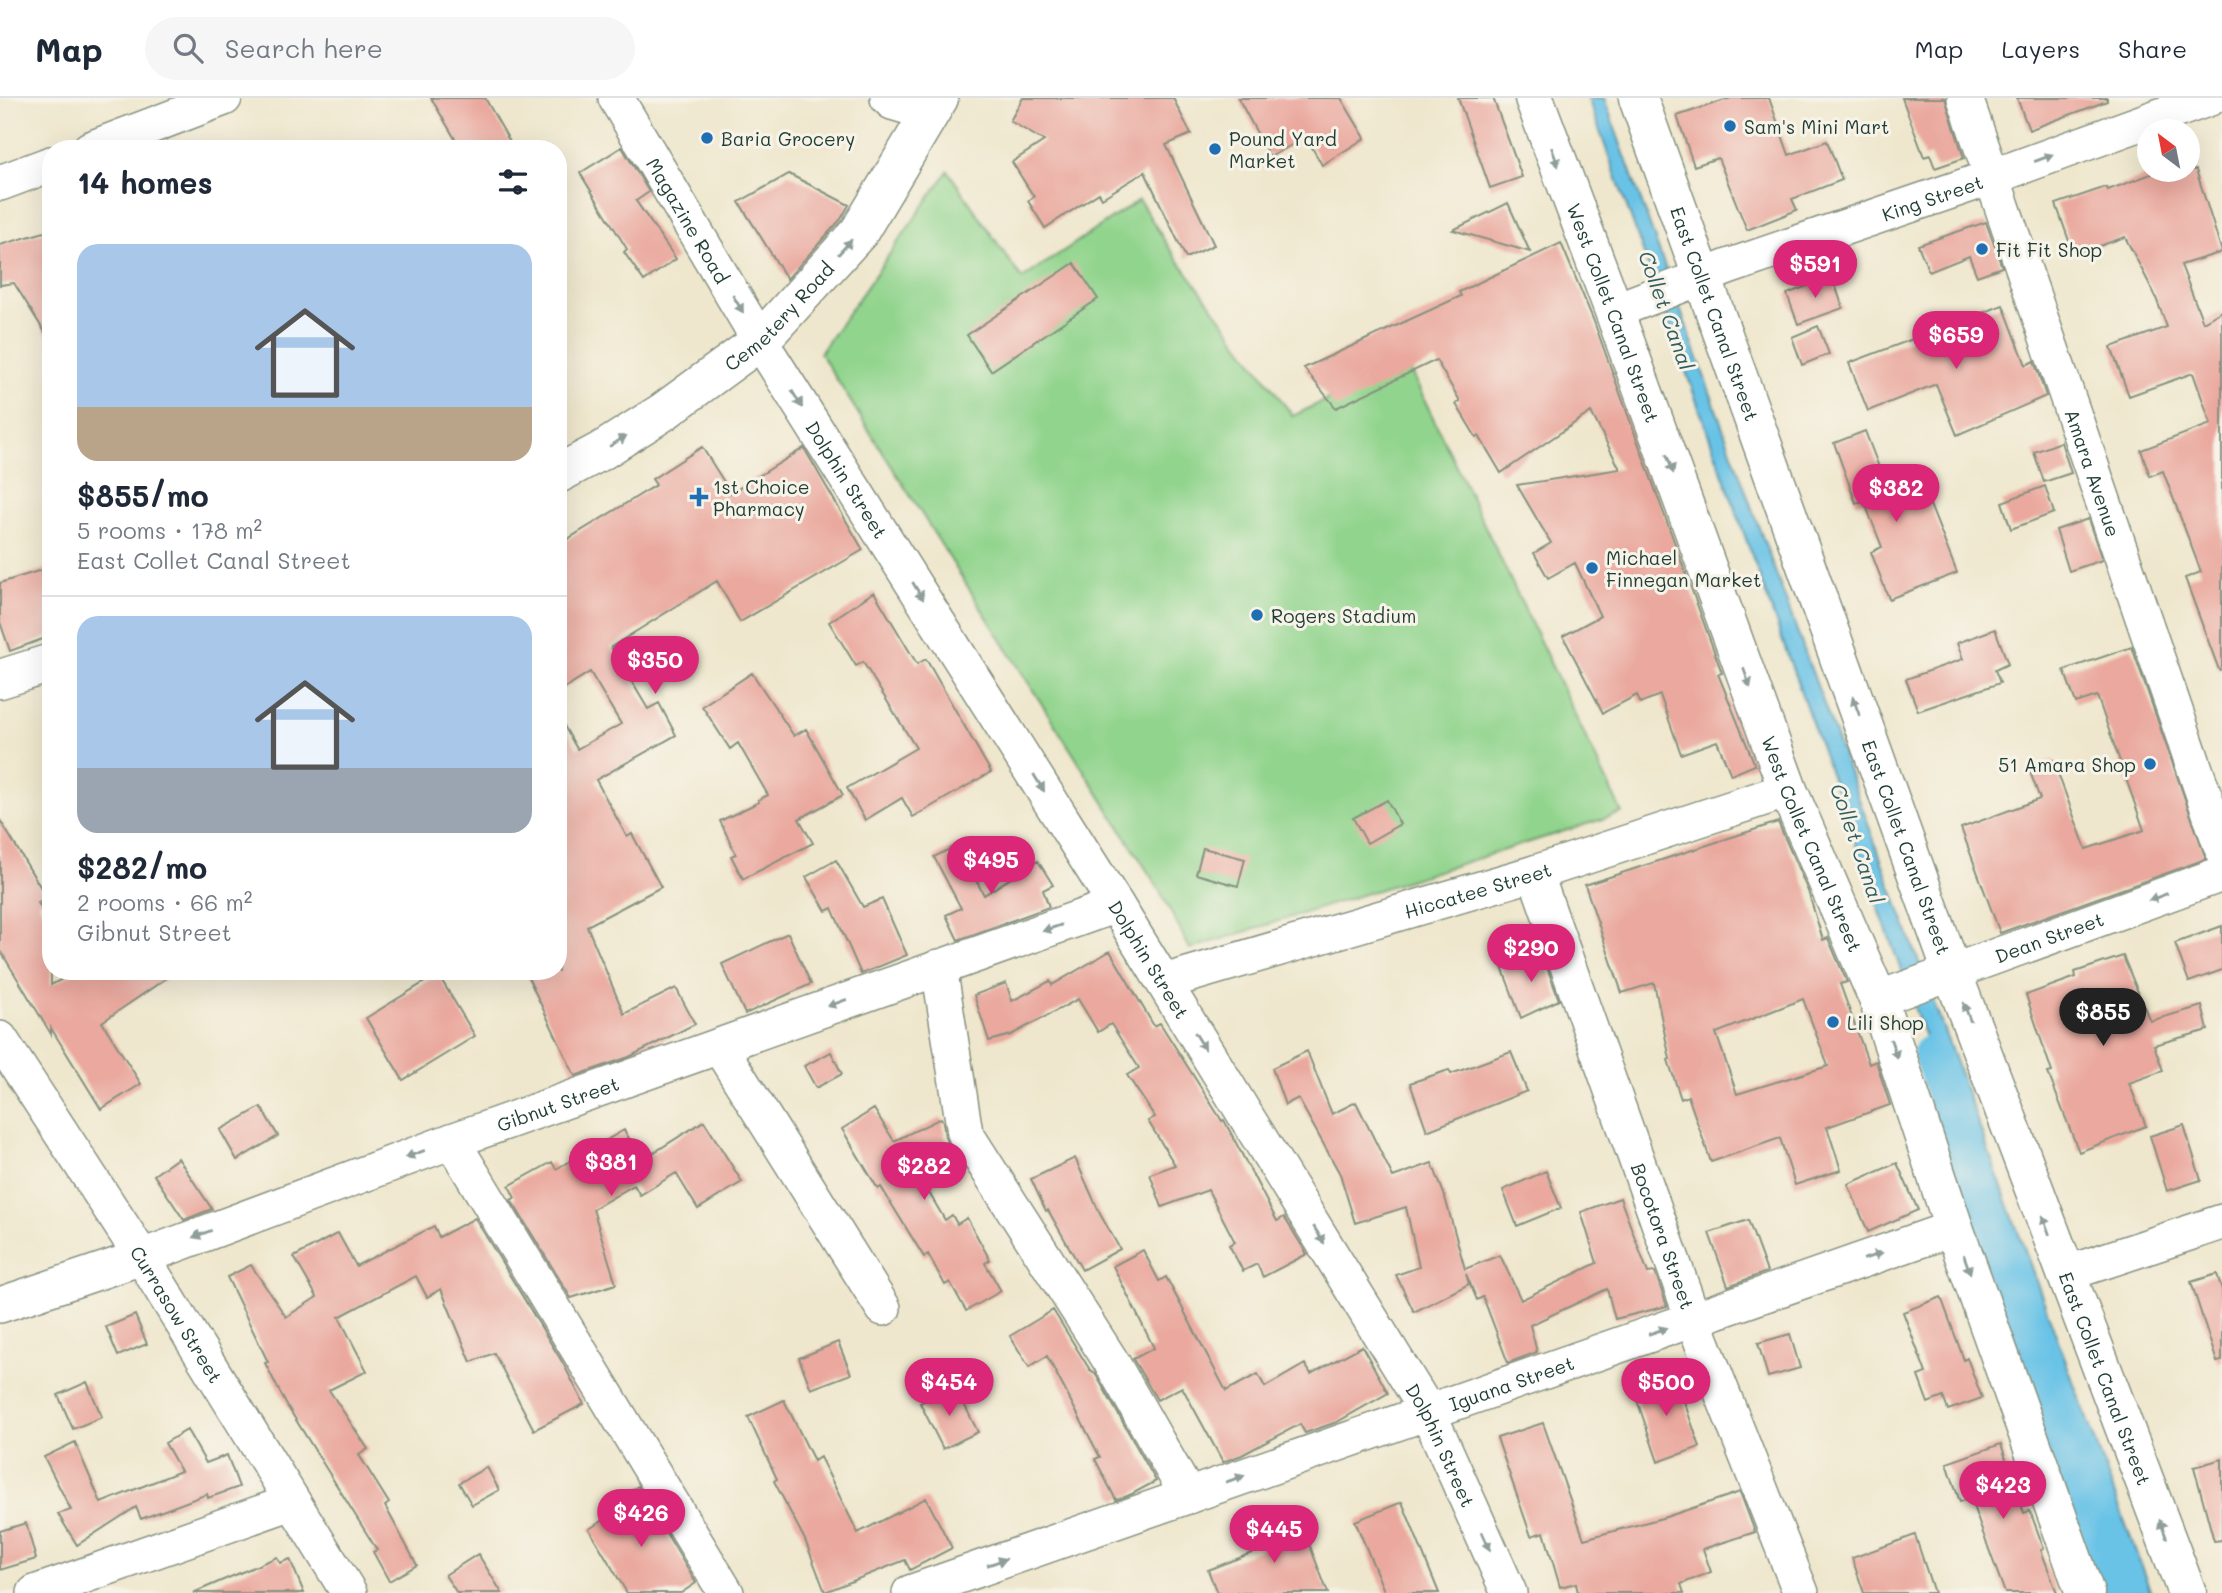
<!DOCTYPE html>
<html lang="en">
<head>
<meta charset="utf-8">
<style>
  body { margin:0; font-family:Mali,sans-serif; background:#f6f6f7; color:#1f2937; height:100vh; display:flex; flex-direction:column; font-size:26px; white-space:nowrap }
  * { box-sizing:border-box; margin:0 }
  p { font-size:23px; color:#747a83 }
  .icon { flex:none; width:38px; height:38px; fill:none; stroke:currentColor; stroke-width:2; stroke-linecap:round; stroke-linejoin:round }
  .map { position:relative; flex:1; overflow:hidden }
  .drawer { position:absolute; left:42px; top:42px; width:525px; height:840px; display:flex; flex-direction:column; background:#fff; border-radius:28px; box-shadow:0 7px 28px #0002 }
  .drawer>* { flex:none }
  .needle { width:46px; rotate:328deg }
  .buttons { position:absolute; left:2137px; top:21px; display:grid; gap:14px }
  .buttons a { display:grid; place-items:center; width:63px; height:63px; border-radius:50%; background:#fff; box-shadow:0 7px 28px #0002; font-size:35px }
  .price { position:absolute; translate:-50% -60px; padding:0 16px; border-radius:24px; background:#db2777; color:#fff; font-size:23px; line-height:46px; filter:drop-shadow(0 2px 4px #0008) }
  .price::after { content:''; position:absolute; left:50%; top:42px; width:21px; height:16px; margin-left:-10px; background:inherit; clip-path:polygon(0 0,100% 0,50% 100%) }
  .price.on { background:#222; color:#fff }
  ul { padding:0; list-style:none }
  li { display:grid; align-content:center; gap:14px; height:371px; padding:0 35px }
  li+li { border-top:2px solid #e0e1e3 }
  li span { display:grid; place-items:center; height:217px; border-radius:21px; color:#555 }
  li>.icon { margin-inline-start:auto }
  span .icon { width:126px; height:126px; fill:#fffc; stroke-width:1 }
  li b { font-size:30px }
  h2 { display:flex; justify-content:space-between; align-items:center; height:84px; padding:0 35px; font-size:30px }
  header { display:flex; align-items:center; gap:42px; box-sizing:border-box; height:98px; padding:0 35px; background:#fff; border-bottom:2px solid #e0e1e3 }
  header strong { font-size:33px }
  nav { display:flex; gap:38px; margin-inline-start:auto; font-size:24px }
  .search { width:490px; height:63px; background:#f6f6f7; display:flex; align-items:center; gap:18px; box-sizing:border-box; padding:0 24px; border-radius:38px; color:#747a83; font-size:26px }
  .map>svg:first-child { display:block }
  .green { fill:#91d48d; stroke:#588860; stroke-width:2 }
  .water { fill:#69c3e7; stroke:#44808e; stroke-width:2 }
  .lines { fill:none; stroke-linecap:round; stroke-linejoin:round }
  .canal { stroke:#69c3e7; stroke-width:35 }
  .building { fill:#eaa89e; fill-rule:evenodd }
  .street-casing { stroke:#879280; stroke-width:38 }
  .secondary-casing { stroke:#879280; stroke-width:41 }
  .street { stroke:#fff; stroke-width:35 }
  .secondary { stroke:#fff; stroke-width:38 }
  .oneway { fill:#8f9e9a }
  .poi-dot { fill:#1f6fb2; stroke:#f7f3e8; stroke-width:2.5 }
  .labels { text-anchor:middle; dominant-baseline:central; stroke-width:6; stroke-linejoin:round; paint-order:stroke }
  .poi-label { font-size:19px; fill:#1f3d34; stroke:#f7f3e8; text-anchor:start }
  .street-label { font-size:19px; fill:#1f3d34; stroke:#f7f3e8 }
  .water-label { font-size:21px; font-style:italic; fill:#325e61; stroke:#f7f3e8 }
</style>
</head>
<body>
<header>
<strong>Map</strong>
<div class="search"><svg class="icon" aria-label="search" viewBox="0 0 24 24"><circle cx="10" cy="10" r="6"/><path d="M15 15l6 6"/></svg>Search here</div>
<nav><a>Map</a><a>Layers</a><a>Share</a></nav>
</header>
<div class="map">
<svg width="2222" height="1495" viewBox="0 0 2222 1495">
  <rect width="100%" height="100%" fill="#f7f3e8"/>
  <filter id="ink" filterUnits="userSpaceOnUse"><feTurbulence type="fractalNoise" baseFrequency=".0143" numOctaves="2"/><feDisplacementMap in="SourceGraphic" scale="14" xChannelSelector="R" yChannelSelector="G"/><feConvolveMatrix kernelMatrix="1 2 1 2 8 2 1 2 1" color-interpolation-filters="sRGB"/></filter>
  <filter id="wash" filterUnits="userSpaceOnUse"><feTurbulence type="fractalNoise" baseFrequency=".00686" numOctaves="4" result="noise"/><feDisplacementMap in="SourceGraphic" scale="28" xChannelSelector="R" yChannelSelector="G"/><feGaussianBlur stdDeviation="1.57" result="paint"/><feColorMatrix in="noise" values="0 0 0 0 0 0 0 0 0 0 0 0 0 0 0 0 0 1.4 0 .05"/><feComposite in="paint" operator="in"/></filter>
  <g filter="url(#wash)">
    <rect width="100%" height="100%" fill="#efe7cd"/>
    <path class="green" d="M948 73 1022 181 1139 102 1170 151 1293 318 1406 263 1622 715 1190 851 1160 793 820 255Z"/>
    <path class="water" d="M1588 0H1604L1754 416 2151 1495H2129C1945 998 1764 500 1588 0Z"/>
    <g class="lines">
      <path class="canal" d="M1930 955 2113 1495"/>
    </g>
    <g id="blocks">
      <path class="building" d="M431 0H485L514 51H461Z
        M1023 0H1173L1191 36 1166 47 1214 147 1186 160 1145 74 1102 100 1099 95 1045 130 1028 103 1034 99 1012 64 1044 43 1010 23Z
        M1238 0H1341L1365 40 1322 67 1306 39 1270 59Z
        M1458 0H1493L1522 79 1490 90Z
        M1731 0H1769L1789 57 1827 43 1842 82 1792 101 1797 112 1747 132 1718 60 1694 68 1677 18Z
        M1902 0H1945L1964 60 1935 70 1930 57 1924 59Z
        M2017 0H2107V3L2029 32Z
        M622 49 649 94 636 103 676 161 644 183 624 154 627 151 580 75Z
        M2162 72H2196L2222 154 2181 167 2203 224 2222 213V571L2219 572 2185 480 2201 474 2163 373 2150 378 2141 352 2211 326 2193 275 2129 298 2111 249 2167 229 2154 195 2125 139 2074 157 2056 106 2106 89 2108 92Z
        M789 76 849 107 841 121 787 181 739 104Z
        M1508 105 1530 154 1453 132Z
        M1986 124 2002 169 1977 178 1969 158 1929 174 1918 147Z
        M51 132V244L14 185 0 187V147Z
        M1561 145 1593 221 1722 575 1718 576 1755 667 1731 677 1717 643 1681 656 1660 597 1640 605 1637 597 1603 615 1563 538 1600 518 1575 465 1548 480 1534 455 1551 445 1517 387 1620 371 1591 314 1501 375 1479 338 1476 339 1456 306 1460 303 1436 262 1336 310 1304 270 1461 198 1459 194Z
        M1074 165 1098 201 991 273 967 237Z
        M1832 178 1843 210 1798 226 1787 196Z
        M2003 207 2026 267 2034 263 2046 298 1957 337 1936 286 1868 313 1849 265Z
        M1818 228 1829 256 1802 267 1792 239Z
        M1865 333 1892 403 1902 399 1903 402 1925 394 1957 475 1889 501 1871 454 1882 449 1864 403 1856 405 1834 345Z
        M2061 344 2071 375 2044 384 2034 354Z
        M702 349 731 395 804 350 863 452 740 524 717 483 611 549 648 611 659 605 676 637 596 682 627 739 632 736 661 789 587 828 624 916 676 890 695 926 629 959 575 978 525 873H558V617L577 651 621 626 590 574 558 594V447L656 387 652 381Z
        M2045 388 2054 415 2011 431 2002 404Z
        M2088 421 2102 462 2069 473 2056 432Z
        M51 469V538L10 553 0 524V485Z
        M874 494 917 566 926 561 991 674 913 719 902 700 865 722 847 690 916 650 863 564 856 568 829 524Z
        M1995 531 2008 566 1995 572 2000 585 1918 613 1906 581 1963 561 1957 545Z
        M2132 549 2206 761 2000 835 1961 730 2040 701 2029 671 2053 662 2086 751 2144 732 2097 598 2076 605 2064 572Z
        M752 575 794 638 806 631 843 697 799 721 813 745 743 781 731 758 736 756 720 723 759 704 758 702 768 697 738 645 730 651 702 608Z
        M1387 702 1400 726 1367 745 1353 720Z
        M0 722 47 800 38 805 51 827V887L77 873H177L102 924 141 986 101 1011 51 930V936L0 852Z
        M1778 724 1808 793 1823 842 1828 840 1847 884 1840 886 1869 966 1876 963 1890 1007 1827 1029 1841 1072 1795 1087 1780 1040 1711 1064 1688 998 1681 1001 1668 962 1670 961 1654 885 1622 895 1585 787ZM1803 901 1828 968 1737 996 1716 935Z
        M957 747 984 797 1038 763 1053 787 1043 792 1049 809 958 842 946 817 961 810 934 759Z
        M1203 750 1245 761 1238 788 1196 776Z
        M836 762 863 809 882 801 907 857 861 876 832 810 826 813 806 779Z
        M2222 828V872L2189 884 2175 845Z
        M788 835 811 886 745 916 722 866Z
        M1110 853 1154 928 1160 925 1222 1023 1224 1022 1277 1123 1284 1119 1307 1156 1263 1179 1257 1166 1243 1173 1229 1147 1235 1144 1208 1092 1162 1109 1150 1076 1175 1067 1148 1023 1155 1019 1127 977 1139 970 1111 926 1098 934 1078 901 1011 937 989 943 974 897 1006 885 1012 903 1050 883 1052 887Z
        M1541 853 1559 902 1521 920 1502 869Z
        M2123 858 2150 923 2202 908 2208 932 2154 947 2163 973 2129 985 2146 1028 2079 1054 2048 975 2052 974 2026 897 2076 879 2075 874Z
        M438 876 475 938 403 982 366 920Z
        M1307 953 1332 1016 1356 1004 1393 1079 1432 1065 1444 1096 1465 1171 1500 1157 1521 1202 1597 1165 1581 1114 1620 1100 1648 1175 1655 1174 1667 1208 1615 1221 1607 1191 1530 1227 1537 1254 1508 1265 1483 1199 1477 1202 1466 1176 1469 1186 1414 1214 1396 1177 1419 1169 1406 1109 1355 1125 1340 1076 1298 1000 1285 1007 1272 970Z
        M831 954 842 976 816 990 804 968Z
        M1511 954 1527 993 1427 1033 1410 985 1449 972 1451 976Z
        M261 1009 278 1038 237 1062 220 1032Z
        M874 1011 894 1043 941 1020 943 1024 945 1039 955 1057 918 1076 945 1122 952 1117 957 1126 967 1120 990 1162 985 1165 1001 1193 966 1213 950 1184 945 1187 928 1156 924 1159 881 1089 878 1091 842 1031Z
        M704 1023 742 1084 698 1111 676 1075 640 1097 634 1087 593 1111 616 1186 571 1200 511 1102 515 1100 509 1088 552 1064 556 1071 624 1032 642 1062Z
        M2184 1027 2201 1082 2167 1093 2150 1038Z
        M178 1060 212 1111 184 1122 154 1077Z
        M1075 1060 1100 1116 1120 1151 1082 1172 1048 1112 1046 1113 1031 1081Z
        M1897 1065 1918 1112 1868 1134 1848 1086Z
        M1546 1073 1561 1110 1517 1128 1503 1092Z
        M475 1120 564 1267 584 1306 534 1332 494 1255 471 1264 441 1191 427 1199 416 1178 339 1219 367 1273 329 1292 368 1351 359 1357 389 1405 385 1408 417 1467 389 1483 373 1454 377 1452 286 1306 265 1265 268 1264 227 1179 251 1167 286 1219 317 1199 294 1159 338 1135 356 1168 434 1128 439 1139Z
        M1748 1122 1767 1174 1728 1188 1709 1135Z
        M1143 1152 1159 1183 1166 1179 1226 1293 1258 1276 1265 1289 1305 1266 1311 1276 1362 1248 1388 1295 1337 1324 1305 1335 1300 1326 1242 1357 1223 1364 1182 1289 1157 1302 1133 1261 1154 1250 1113 1168Z
        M2217 1176 2222 1192V1263L2217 1264 2191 1184Z
        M1941 1199 1964 1262 1967 1260 1982 1300 1948 1312 1943 1299 1928 1305 1918 1278 1926 1275 1903 1214Z
        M1053 1212 1090 1272 1095 1275 1156 1383 1132 1396 1116 1402 1095 1361 1100 1359 1047 1258 1029 1269 1010 1238Z
        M135 1217 147 1246 118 1258 106 1229Z
        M1790 1236 1800 1270 1768 1279 1758 1245Z
        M838 1244 851 1276 811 1291 799 1260Z
        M1674 1275 1700 1349 1658 1364 1633 1290Z
        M87 1284 102 1319 73 1331 58 1297Z
        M955 1288 978 1334 943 1351 920 1305Z
        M784 1302 814 1363 820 1359 858 1435 926 1400 952 1450 910 1472 905 1462 825 1494 805 1442 774 1383 777 1381 748 1319Z
        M1543 1325 1584 1441 1666 1419 1740 1394 1755 1434 1703 1451 1711 1474 1681 1486 1684 1495H1578L1576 1485 1560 1489 1544 1434 1531 1438 1497 1340Z
        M187 1332 206 1365 227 1357 239 1389 208 1400 207 1396 141 1421 136 1409 77 1447 58 1416 71 1412 44 1359 75 1344 101 1405 181 1373 165 1345Z
        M2001 1346 2024 1415 2030 1413 2044 1451 2041 1452 2057 1495H2005L1970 1400 1960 1404 1947 1365Z
        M2222 1361V1442L2214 1443 2194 1369Z
        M487 1369 499 1392 472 1407 459 1385Z
        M638 1388 696 1485 681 1495H627L589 1431 627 1408 621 1398Z
        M1402 1404 1439 1495H1385L1355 1423Z
        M1296 1412 1328 1495H1217L1208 1472 1275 1446 1266 1424Z
        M26 1425 36 1461 0 1472V1433Z
        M1915 1437 1934 1495H1864L1852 1460Z
        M478 1456 502 1495H457L445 1477Z
        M277 1459 280 1465 290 1461 304 1495H193Z"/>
    </g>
  </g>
  <g filter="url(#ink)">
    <use href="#blocks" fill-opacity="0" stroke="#879280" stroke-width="2"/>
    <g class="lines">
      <defs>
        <g id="street">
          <path id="s1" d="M616 0 760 243 1116 807 1428 1314 1509 1495"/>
          <path d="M888 0 892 4 929 15"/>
          <path id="s2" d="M1965 0 2222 750"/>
          <path d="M90 51 224 0"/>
          <path d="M0 85 51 66"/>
          <path id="s3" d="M1614 213 1728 169 1992 79 2210 0"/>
          <path id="s4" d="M1535 775 1693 1221 1801 1495"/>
          <path d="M939 869 965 1035 1112 1265 1188 1398"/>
          <path id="s5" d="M1164 884 1535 775 1788 692"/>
          <path id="s6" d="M1878 901 2222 776"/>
          <path id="s7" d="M0 941 142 1159 349 1495"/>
          <path d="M719 948 883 1210"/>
          <path d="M452 1043 726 1495"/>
          <path d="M2065 1176 2222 1124"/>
          <path id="s8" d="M0 1207 142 1159 452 1043 1116 807"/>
          <path d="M35 1495 292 1404"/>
          <path id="s9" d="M910 1495 1954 1130"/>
        </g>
        <g id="secondary">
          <path id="s10" d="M1534 0 1614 213 1788 692 1878 901 1954 1130 2085 1495"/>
          <path id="s11" d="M1638 0 1952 874 2187 1495"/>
          <path id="s12" d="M558 376 603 352 663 314 760 243 859 134 939 0"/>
          <path d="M0 581 51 565"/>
        </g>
      </defs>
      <use href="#street" class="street-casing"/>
      <use href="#secondary" class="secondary-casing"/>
      <use href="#street" class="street"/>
      <use href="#secondary" class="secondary"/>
    </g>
    <defs><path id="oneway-solid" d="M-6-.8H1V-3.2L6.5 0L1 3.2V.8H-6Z" transform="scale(1.75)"/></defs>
    <g class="oneway">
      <use href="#oneway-solid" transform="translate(1555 59) rotate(70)"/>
      <use href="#oneway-solid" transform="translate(2044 60) rotate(-20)"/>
      <use href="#oneway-solid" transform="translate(845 149) rotate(-48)"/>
      <use href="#oneway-solid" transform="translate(738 206) rotate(59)"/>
      <use href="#oneway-solid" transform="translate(797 301) rotate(58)"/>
      <use href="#oneway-solid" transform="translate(618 343) rotate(-32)"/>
      <use href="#oneway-solid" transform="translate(1670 366) rotate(70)"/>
      <use href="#oneway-solid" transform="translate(918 493) rotate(58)"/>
      <use href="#oneway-solid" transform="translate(1747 580) rotate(70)"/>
      <use href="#oneway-solid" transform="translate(1856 608) rotate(-110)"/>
      <use href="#oneway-solid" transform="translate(1039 685) rotate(58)"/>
      <use href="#oneway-solid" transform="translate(2158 799) rotate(160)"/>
      <use href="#oneway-solid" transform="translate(1052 830) rotate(161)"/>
      <use href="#oneway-solid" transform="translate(837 905) rotate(160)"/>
      <use href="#oneway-solid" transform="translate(1967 914) rotate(-110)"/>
      <use href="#oneway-solid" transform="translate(1200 943) rotate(58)"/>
      <use href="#oneway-solid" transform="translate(1894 951) rotate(71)"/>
      <use href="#oneway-solid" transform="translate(415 1056) rotate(160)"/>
      <use href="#oneway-solid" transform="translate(2046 1127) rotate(-110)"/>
      <use href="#oneway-solid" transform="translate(202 1136) rotate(159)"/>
      <use href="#oneway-solid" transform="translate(1319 1137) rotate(58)"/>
      <use href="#oneway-solid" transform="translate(1873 1158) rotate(-19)"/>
      <use href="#oneway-solid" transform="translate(1967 1166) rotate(70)"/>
      <use href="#oneway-solid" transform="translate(1658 1233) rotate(-19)"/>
      <use href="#oneway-solid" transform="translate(1235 1381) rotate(-19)"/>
      <use href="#oneway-solid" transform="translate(2163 1431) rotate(-111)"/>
      <use href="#oneway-solid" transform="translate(1486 1443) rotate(66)"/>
      <use href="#oneway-solid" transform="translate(997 1464) rotate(-19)"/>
    </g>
  </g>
  <g class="poi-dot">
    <circle cx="1730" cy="28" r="7"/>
    <circle cx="707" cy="40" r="7"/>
    <circle cx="1215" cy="51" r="7"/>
    <circle cx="1982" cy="151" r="7"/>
    <path d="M695.5 388.5h7v7h7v7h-7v7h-7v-7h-7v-7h7z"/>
    <circle cx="1592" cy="470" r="7"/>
    <circle cx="1257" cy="517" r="7"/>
    <circle cx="2150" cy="666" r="7"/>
    <circle cx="1833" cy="924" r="7"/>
  </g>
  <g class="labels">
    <g class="poi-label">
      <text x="1744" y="28">Sam's Mini Mart</text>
      <text x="721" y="40">Baria Grocery</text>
      <text x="1229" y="40">Pound Yard<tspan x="1229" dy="22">Market</tspan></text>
      <text x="1996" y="151">Fit Fit Shop</text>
      <text x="713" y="388">1st Choice<tspan x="713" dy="22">Pharmacy</tspan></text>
      <text x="1606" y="459">Michael<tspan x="1606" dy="22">Finnegan Market</tspan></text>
      <text x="1271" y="517">Rogers Stadium</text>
      <text x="2136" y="666" text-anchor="end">51 Amara Shop</text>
      <text x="1847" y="924">Lili Shop</text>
    </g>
    <g class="street-label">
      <text stroke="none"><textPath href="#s3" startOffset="338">King Street</textPath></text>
      <text stroke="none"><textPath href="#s1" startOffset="142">Magazine Road</textPath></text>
      <text stroke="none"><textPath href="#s12" startOffset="273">Cemetery Road</textPath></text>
      <text stroke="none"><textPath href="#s10" startOffset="229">West Collet Canal Street</textPath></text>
      <text stroke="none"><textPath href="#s11" startOffset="229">East Collet Canal Street</textPath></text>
      <text stroke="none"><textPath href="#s2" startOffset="396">Amara Avenue</textPath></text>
      <text stroke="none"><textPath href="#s1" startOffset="446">Dolphin Street</textPath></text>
      <text stroke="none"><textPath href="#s10" startOffset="796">West Collet Canal Street</textPath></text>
      <text stroke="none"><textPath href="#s11" startOffset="796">East Collet Canal Street</textPath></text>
      <text stroke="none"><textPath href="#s5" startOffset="327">Hiccatee Street</textPath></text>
      <text stroke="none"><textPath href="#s6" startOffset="182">Dean Street</textPath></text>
      <text stroke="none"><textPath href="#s1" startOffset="1013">Dolphin Street</textPath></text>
      <text stroke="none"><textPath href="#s8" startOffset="593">Gibnut Street</textPath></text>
      <text stroke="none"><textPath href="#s4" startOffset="385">Bocotora Street</textPath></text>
      <text stroke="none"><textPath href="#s7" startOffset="327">Currasow Street</textPath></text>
      <text stroke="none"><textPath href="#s11" startOffset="1363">East Collet Canal Street</textPath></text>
      <text stroke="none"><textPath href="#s9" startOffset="637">Iguana Street</textPath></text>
      <text stroke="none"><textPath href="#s1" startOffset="1580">Dolphin Street</textPath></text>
    </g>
    <g class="water-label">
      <text transform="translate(1667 212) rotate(70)">Collet Canal</text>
      <text transform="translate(1858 745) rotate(71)">Collet Canal</text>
    </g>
  </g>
</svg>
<div class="buttons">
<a><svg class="needle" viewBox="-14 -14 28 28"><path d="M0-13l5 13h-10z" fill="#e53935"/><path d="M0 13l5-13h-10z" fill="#747a83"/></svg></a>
</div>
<b class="price" style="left:1815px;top:202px">$591</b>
<b class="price" style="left:1956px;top:273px">$659</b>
<b class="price" style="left:1896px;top:426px">$382</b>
<b class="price" style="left:655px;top:598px">$350</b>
<b class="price" style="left:991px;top:798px">$495</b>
<b class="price" style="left:1531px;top:886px">$290</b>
<b class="price on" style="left:2103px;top:950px">$855</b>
<b class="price" style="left:611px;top:1100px">$381</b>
<b class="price" style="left:924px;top:1104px">$282</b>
<b class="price" style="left:949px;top:1320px">$454</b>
<b class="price" style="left:1666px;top:1320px">$500</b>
<b class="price" style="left:2003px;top:1423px">$423</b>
<b class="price" style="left:641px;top:1451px">$426</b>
<b class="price" style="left:1274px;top:1467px">$445</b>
<section class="drawer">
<h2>14 homes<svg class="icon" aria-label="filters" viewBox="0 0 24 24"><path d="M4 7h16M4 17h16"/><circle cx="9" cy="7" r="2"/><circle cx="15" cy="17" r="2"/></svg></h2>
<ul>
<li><span style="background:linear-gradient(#a9c7e8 75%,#b9a48a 0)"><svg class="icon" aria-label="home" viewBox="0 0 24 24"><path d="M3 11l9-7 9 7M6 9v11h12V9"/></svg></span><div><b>$855/mo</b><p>5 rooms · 178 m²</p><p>East Collet Canal Street</p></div></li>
<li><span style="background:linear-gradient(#a9c7e8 70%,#9aa5b1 0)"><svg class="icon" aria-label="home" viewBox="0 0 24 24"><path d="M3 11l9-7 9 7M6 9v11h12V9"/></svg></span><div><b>$282/mo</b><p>2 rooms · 66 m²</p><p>Gibnut Street</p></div></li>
</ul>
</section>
</div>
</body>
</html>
